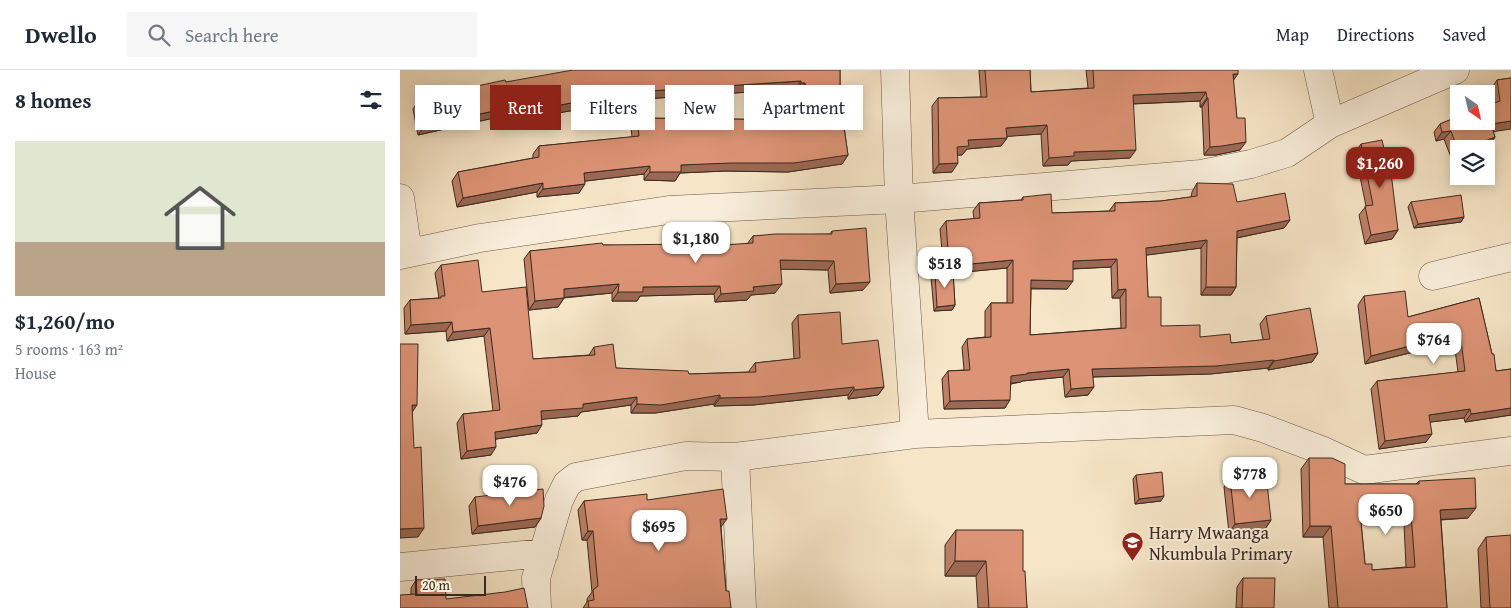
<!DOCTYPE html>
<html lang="en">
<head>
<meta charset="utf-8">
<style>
  body { margin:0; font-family:"Gentium Book Plus",serif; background:#f6f6f7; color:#1f2937; height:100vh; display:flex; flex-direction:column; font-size:19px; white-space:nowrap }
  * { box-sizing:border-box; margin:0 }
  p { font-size:16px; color:#747a83 }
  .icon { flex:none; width:28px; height:28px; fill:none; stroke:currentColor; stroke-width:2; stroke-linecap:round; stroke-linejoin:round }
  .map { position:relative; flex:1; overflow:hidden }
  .drawer { display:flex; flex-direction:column; background:#fff; width:400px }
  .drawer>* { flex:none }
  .hud { position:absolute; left:15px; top:15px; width:475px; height:45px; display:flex; gap:10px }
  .needle { width:32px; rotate:146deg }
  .buttons { position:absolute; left:1050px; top:15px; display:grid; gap:10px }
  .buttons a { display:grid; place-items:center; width:45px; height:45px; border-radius:0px; background:#fff; box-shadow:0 2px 12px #0003; font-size:25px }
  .scale { position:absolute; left:15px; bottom:12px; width:71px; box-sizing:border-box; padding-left:5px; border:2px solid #3c2a21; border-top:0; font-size:14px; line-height:18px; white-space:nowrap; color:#3c2a21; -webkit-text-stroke:4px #f9eedb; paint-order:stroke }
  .price { position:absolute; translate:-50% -42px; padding:0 11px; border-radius:10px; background:#fff; color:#222; font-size:16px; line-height:32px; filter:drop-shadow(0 1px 2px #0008) }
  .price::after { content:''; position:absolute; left:50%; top:30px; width:15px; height:11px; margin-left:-8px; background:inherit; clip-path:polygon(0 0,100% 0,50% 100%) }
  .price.active { background:#8f2418; color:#fff }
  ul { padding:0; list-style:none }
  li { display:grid; align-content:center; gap:10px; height:265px; padding:0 15px }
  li+li { border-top:1px solid #e0e1e3 }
  li span { display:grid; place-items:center; height:155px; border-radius:0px; color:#555 }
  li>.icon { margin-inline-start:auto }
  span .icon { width:90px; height:90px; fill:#fffc; stroke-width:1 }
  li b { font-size:21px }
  h2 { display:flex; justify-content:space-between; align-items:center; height:60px; padding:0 15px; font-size:21px }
  .tag { padding:0 18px; border-radius:0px; background:#fff; box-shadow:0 2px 12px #0003; font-size:18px; line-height:45px }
  .tag.active { background:#8f2418; color:#fff }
  header { display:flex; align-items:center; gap:30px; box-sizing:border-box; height:70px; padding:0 25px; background:#fff; border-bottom:1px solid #e0e1e3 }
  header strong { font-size:24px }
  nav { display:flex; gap:28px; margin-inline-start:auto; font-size:18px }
  .search { width:350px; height:45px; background:#f6f6f7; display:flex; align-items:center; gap:12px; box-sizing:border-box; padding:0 18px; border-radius:0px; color:#747a83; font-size:19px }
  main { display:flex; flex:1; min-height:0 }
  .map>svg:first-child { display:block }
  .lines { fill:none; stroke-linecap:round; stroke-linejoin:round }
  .minor-casing { stroke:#6a594a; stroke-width:29 }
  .minor { stroke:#f9eedb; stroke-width:28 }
  .wall { fill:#be7f65; stroke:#3c2a21; fill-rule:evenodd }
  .shaded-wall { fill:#9b6853; stroke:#3c2a21 }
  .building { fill:#dd9476; stroke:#3c2a21; fill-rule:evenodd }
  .labels { text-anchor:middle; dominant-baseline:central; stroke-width:4; stroke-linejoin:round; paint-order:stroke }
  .poi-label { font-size:18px; fill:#3c2a21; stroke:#f9eedb; text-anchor:start }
</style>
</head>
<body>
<header>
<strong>Dwello</strong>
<div class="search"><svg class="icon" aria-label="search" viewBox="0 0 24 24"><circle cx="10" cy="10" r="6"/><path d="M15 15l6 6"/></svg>Search here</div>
<nav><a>Map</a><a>Directions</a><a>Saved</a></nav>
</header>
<main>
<section class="drawer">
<h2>8 homes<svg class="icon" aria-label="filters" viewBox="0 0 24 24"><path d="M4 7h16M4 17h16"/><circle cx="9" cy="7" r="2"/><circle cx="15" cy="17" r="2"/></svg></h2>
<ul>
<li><span style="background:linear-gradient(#dfe7d0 65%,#b9a48a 0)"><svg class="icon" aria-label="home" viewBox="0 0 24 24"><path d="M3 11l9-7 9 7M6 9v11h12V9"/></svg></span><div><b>$1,260/mo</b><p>5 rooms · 163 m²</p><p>House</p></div></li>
</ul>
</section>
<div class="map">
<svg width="1111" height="538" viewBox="0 0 1111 538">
  <rect width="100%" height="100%" fill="#f6e5c7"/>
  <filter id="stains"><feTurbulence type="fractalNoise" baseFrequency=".004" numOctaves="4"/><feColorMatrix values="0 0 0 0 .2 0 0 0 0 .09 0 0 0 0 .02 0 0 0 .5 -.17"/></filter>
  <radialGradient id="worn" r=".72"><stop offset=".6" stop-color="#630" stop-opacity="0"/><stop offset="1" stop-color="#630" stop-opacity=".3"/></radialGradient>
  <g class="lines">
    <defs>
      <path id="minor" d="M495 0 499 129 515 364
        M918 0 930 54
        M0 128 8 183
        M0 185 80 168 269 140 499 129 801 104 851 94 887 83 930 54 1055 0
        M1033 206 1111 187
        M0 497 144 483
        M137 538 136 508 159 430 167 414 176 407 286 386 335 387
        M342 538 335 387 515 364 834 350 863 358 921 380 964 400 1111 381"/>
    </defs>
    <use href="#minor" class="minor-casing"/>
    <use href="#minor" class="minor"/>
  </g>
  <path class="wall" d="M440 0V29L448 85 442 94 388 102 325 101 280 103 275 111 244 110V104L185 111 179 123 137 127V122L57 137 52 111 58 102 133 88V84L139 76 232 67 231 57 237 48 403 50 399 22H395V19L228 30 227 25 181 41V39L117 50 116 43 18 65 13 39 19 30 52 24 54 21 106 12Z
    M579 0H630L631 22 688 18 686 0H838L833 11 840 80 816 85H804L802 37H800V31L733 34 730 88 671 91 668 95 643 96 641 64 607 66V68L601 76 567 79 562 85H557L552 102 533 103 532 36 538 28 581 27Z
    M1111 8 1093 62 1095 67 1089 76 1052 90 1044 69 1036 71 1034 62 1040 54 1093 33 1091 19 1097 10Z
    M961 74 998 160 992 169 965 174 959 145 966 136 955 82Z
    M797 113 837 132 890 150 884 158 837 168 836 217 831 225H801V178L746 185 748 227 761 256 800 267 831 273 863 270 860 254 866 246 918 283 912 292 868 300V298L810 304 693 307 688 325 665 327 663 307 622 311 621 312 611 314 605 338 544 339 542 309 548 301 564 300 562 277 567 269 585 267V241L591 233H607V198L553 203 555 235 552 240 534 241 531 207 535 203 544 202 540 159 546 151 574 149 573 141 579 133 621 130 623 127 652 143 709 141 715 133 761 131 791 127 792 122ZM711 197 712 228H720L721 258 630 265 631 219H667L673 199Z
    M1011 132 1064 147 1061 152 1014 158 1008 137Z
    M432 161 463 220 430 223 428 200 380 199 375 223 351 225 347 230 315 232 314 224 240 226 237 231H212V223L164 228 158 237 129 240 124 189 130 181 203 175 292 177 347 174 353 166 430 164Z
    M41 195 82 222 133 289 189 285 194 277 216 298 289 304 349 302V301L355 293 394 289 392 253 398 245 442 274 484 317 478 325 448 329V325L353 335 314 336V334L255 343H231V335L181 342 178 346 142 349 137 363 96 369 91 385 61 389 57 353 63 344 93 341 84 266 47 271 46 261 5 264 4 238 10 230 39 228 35 203Z
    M964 226 1008 247 1079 228 1096 301 1111 299V345L1065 352 1064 348 1030 352 1026 372 979 379 971 319 977 311 1058 302 1054 272 965 294 958 235Z
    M909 388 945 414H1016L1019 411 1068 448 1041 450 1047 538H929L923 467H903L901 399ZM961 453 1004 454 1006 497 972 500 965 494Z
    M736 405 761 431 735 434 733 409Z
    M830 408 871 450 865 459 829 463 824 417Z
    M75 427 141 448 135 457 72 464 69 436Z
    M247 430 321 457 326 521 331 538H183L187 532V529L192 522 187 470H182L178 440 184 431Z
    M556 460 623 501 627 538H578L576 506H545V475Z
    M1086 467 1111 538H1081L1078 479Z
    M843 508 874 538H836L837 517Z
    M16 510 46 529 11 524V518Z"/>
  <path class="shaded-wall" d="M833 4H838L832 12Z
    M401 11 395 19 228 30 234 22Z
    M401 13H405L399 22H395Z
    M233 17 227 25 181 41 187 32Z
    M806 22 800 31 727 34 733 25Z
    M807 28H808L802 37H800Z
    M187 30 181 39 117 50 123 42Z
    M122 35 116 43 18 65 24 56Z
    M1111 51V59L1084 63 1091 54Z
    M647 55 641 64 600 67 606 58Z
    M1051 61 1044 69 1036 71 1042 62Z
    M1095 67 1089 76 1082 79H1065Z
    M607 68 601 76 567 79 562 85H551L557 77 568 70Z
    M846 72 840 80 816 85H804L810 77Z
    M736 80 730 88 671 91 668 95 643 96 649 88 674 82Z
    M1058 81 1059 88 1052 90Z
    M448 85 442 94 388 102 325 101 280 103 275 111 244 110 250 102 281 95Z
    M558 93 552 102 533 103 539 94Z
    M250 96 244 104 178 112 184 103Z
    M143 113 137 122 57 137 63 128Z
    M185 114 179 123 137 127 143 119Z
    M1064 147 1061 152 1014 158 1018 154Z
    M890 150 884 158 831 169 837 161Z
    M998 160 992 169 965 174 971 165Z
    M807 170 801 178 740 186 746 178Z
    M717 189 711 197 668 199 673 191Z
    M380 190 434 191 428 200 374 199Z
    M613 190 607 198 544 204 549 196Z
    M631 210 673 211 667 219 625 218Z
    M470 212 463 220 430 223 436 214Z
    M219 214 212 223 157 228 164 219Z
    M382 214 375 223 351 225 347 230 315 232 321 224 353 217Z
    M320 216 314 224 240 226 237 231H212L218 222 243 217Z
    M806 217H836L831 225H801Z
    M726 219 720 228H712L718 220Z
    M164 228 158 237 129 240 135 231Z
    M555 235 552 240 534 241 537 237Z
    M52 252 46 261 5 264 11 255Z
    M90 258 84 266 47 271 53 262Z
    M1060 263 1054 272 965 294 971 286Z
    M918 283 912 292 868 300 874 291Z
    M874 290 868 298 810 304 686 307 692 299Z
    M669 299 663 307 622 311 621 312 605 314 611 306 627 303Z
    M454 317 448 325 353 335 314 336 320 328Z
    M484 317 478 325 448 329 454 320Z
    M694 317 688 325 665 327 671 319Z
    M320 325 314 334 255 343H231L237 334Z
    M237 327 231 335 181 342 178 346 135 350 141 341 183 334Z
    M610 330 605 338 544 339 550 331Z
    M12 335H17L11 344Z
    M1111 338V345L1065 352 1071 344Z
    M1070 339 1064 348 1023 353 1029 345Z
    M142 355 137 363 89 370 95 362Z
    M1032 364 1026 372 979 379 985 371Z
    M96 377 91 385 61 389 67 381Z
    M764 426 761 431 735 434 739 429Z
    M1076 438 1068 448 1032 450 1040 440Z
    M960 442 1011 443 1004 454 952 453Z
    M141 448 135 457 72 464 78 456Z
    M320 449H327L321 457Z
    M871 450 865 459 829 463 835 454Z
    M910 456H931L923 467H903Z
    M24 458 18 467 0 468V459Z
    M188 461H193L187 470H182Z
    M555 491H586L576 506H545Z"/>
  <path class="building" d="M173 0H440V29L448 85 394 93H331L281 95V102H250V96L184 103 185 114 143 119V113L63 128 58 102 139 87V76L239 66 237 48 411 50 405 13H401V11L234 22 233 17 187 32V30L123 42 122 35 24 56 19 30 55 24 54 21 105 10 106 12Z
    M585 0H630L631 22 694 18 693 0H838V4H833L837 48H845L846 72 822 76 810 77 808 28H807L806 22 733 25 736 80 674 82V86L649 88 647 55 606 58 607 68 568 70 569 76 557 77 558 93 539 94 538 28 587 27Z
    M1111 8V51L1091 54 1095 67 1065 79H1059L1058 81 1051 61 1042 62 1040 54 1059 46V51H1086V36L1100 31 1097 10Z
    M982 70 984 79 988 78 998 160 971 165 965 136 973 135 961 74Z
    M797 113 833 114 837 132 885 123 890 150 837 161 836 217H806L807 170 746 178 748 227H761V256L800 255V267L830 264 831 273 870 269 866 246 910 238 918 283 874 291V290L816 296 692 299 694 317 671 319 669 299 627 303V304L611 306 610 330 550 331 548 301 570 300 567 269 591 267V233H613V190L549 196 546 151 580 148 579 133 623 130V127L651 124 652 143 715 141V133L761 131 797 126ZM717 189 718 220 726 219V258L630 265 631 210 673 211V191Z
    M1061 125 1064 147 1018 154 1011 132Z
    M466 158 470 212 436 214 434 191 380 190 382 214 353 217 354 221 321 224 320 216 243 217V222H218L219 214 164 219V228L135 231 130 181 202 173 203 175 292 174V177L353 173V166L375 164H432V161Z
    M78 190 82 222 126 217 133 289 195 285 194 277 213 274 216 298 288 301 289 304 356 302 355 293 400 288 398 245 440 242 442 274 478 270 484 317 454 320V317L359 327 320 328V325L261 335 237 334V327L183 334V338L141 341 142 355 95 362 96 377 67 381 63 344 100 340 90 258 53 262 52 252 11 255 10 230 41 228V226H45L41 195Z
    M553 201 555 235 537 237 535 203Z
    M1005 221 1008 247 1079 228 1092 284H1094L1096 301 1111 299V338L1071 344 1070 339 1029 345 1032 364 985 371 977 311 1065 301 1060 263 971 286 964 226Z
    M0 274H18L17 335H12L14 378 21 377 24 458 0 459Z
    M909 388H932L945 394V414H1019V411L1075 408 1076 438 1040 440 1047 538H938L931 456H910ZM960 442 1011 443 1015 497 972 500V494H965Z
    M762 402 764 426 739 429 736 405Z
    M866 404 871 450 835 454 830 408Z
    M143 419 144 436 141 448 78 456 75 427Z
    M323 419 327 449H320L326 521H329L331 538H189L188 531 194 530 193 520 198 516 193 461H188L184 431 247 424V430Z
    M556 460H623V501H625L627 538H589L586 491H555Z
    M1111 465V538H1090L1086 467Z
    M843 508H875L874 538H842Z
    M45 509 46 529 105 522 124 518 128 538H0V525L17 524 16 510Z"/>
  <defs>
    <symbol id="school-pin" viewBox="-11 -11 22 30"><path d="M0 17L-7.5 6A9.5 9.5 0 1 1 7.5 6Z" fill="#8f2418" stroke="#f9eedb"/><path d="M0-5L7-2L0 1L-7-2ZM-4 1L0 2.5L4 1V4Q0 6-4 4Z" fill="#fff"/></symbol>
  </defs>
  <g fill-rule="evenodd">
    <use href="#school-pin" x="720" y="460" width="25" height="34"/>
  </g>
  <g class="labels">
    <g class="poi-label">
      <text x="749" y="462">Harry Mwaanga<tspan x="749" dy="21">Nkumbula Primary</tspan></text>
    </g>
  </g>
  <rect width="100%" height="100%" filter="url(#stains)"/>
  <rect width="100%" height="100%" fill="url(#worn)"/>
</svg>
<div class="buttons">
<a><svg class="needle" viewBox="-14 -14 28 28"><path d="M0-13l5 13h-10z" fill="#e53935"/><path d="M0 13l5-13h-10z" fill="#747a83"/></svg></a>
<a><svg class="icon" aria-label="layers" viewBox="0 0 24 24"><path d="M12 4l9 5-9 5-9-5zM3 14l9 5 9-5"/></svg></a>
</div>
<div class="scale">20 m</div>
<b class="price active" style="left:980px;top:119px">$1,260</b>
<b class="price" style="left:296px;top:194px">$1,180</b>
<b class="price" style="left:545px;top:219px">$518</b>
<b class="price" style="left:1034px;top:295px">$764</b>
<b class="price" style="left:850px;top:429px">$778</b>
<b class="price" style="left:110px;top:437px">$476</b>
<b class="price" style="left:986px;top:466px">$650</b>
<b class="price" style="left:259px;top:482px">$695</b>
<div class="hud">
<a class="tag">Buy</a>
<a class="tag active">Rent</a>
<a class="tag">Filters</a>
<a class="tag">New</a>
<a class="tag">Apartment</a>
</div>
</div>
</main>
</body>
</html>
